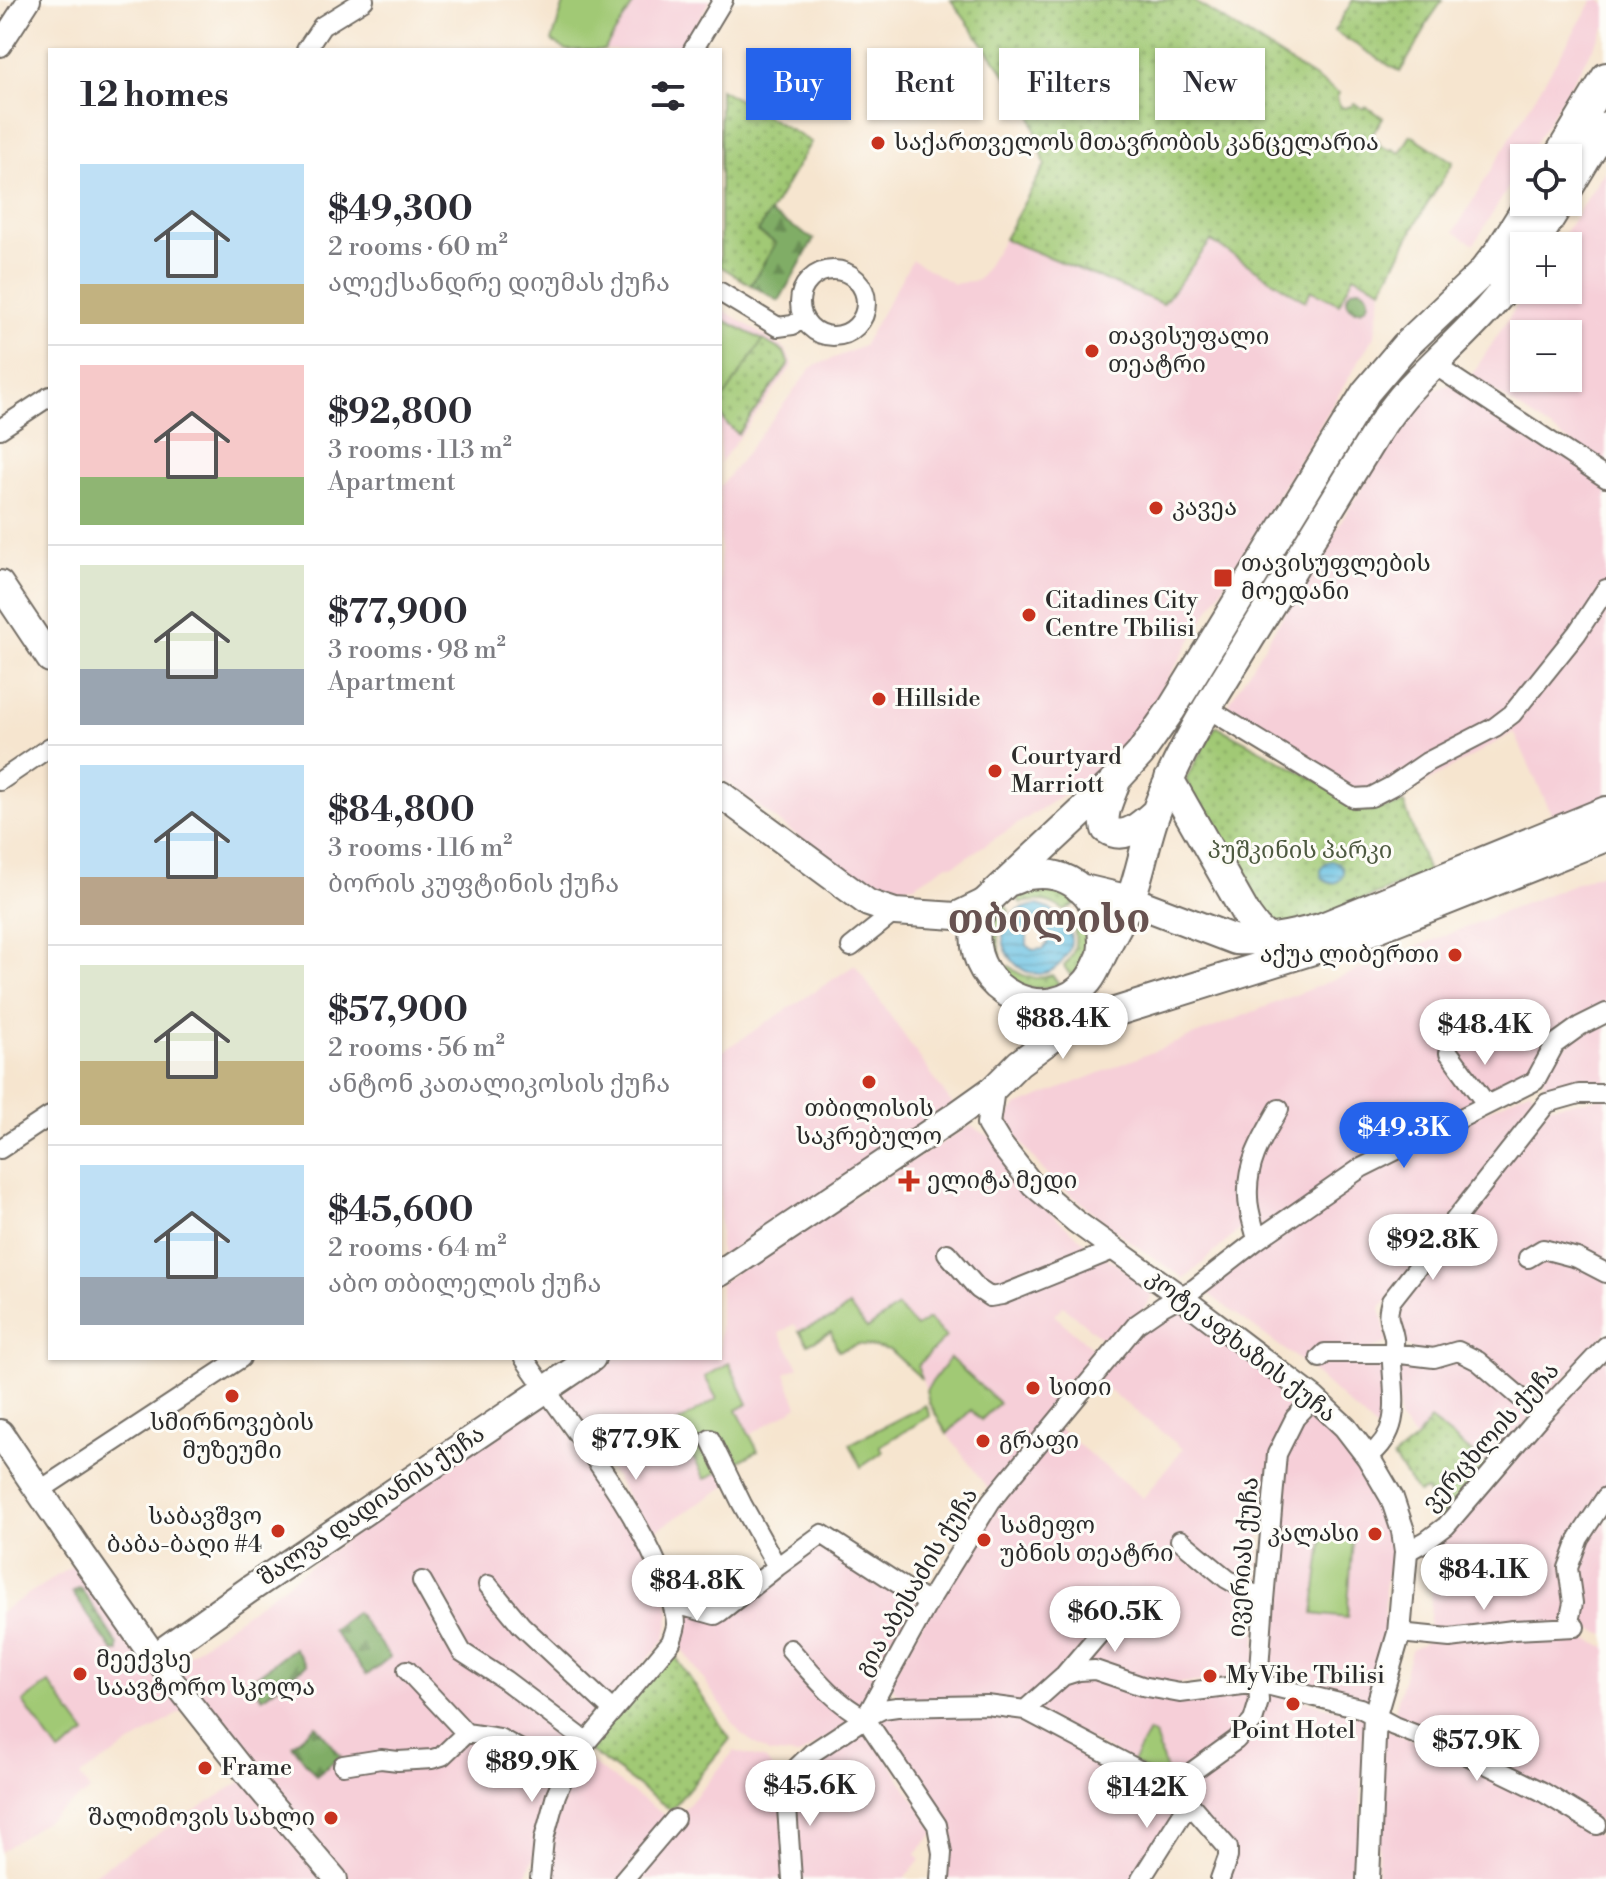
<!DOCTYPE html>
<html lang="en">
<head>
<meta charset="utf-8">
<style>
  body { margin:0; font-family:"Libre Bodoni","Noto Serif Georgian",serif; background:#f7f7f7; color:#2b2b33; height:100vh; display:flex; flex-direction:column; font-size:30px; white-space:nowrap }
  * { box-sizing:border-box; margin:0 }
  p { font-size:26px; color:#7c7c81 }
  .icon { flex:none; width:44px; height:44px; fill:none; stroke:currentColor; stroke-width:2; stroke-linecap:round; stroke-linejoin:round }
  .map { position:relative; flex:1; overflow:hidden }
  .panel { position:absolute; left:48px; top:48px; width:674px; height:1312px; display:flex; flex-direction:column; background:#fff; border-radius:0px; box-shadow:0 2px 6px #0004 }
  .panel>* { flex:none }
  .hud { position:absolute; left:746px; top:48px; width:740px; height:72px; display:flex; gap:16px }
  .buttons { position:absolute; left:1510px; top:144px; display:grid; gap:16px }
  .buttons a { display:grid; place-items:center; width:72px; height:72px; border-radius:0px; background:#fff; box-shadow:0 2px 6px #0004; font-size:40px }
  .price { position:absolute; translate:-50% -68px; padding:0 18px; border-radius:28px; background:#fff; color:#222; font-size:26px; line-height:52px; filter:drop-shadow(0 2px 4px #0008) }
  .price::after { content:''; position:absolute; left:50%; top:48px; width:24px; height:18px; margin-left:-12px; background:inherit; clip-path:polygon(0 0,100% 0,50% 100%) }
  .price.active { background:#2563eb; color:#fff }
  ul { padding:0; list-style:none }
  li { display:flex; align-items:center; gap:24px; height:200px; padding:0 32px }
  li+li { border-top:2px solid #e1e1e2 }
  li span { display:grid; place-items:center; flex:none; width:224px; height:160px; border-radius:0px; color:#555 }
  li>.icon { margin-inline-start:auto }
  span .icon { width:96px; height:96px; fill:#fffc; stroke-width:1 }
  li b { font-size:34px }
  h2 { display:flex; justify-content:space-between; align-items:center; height:96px; padding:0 32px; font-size:34px }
  .chip { padding:0 28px; border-radius:0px; background:#fff; box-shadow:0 2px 6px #0004; font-size:28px; line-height:72px }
  .chip.active { background:#2563eb; color:#fff }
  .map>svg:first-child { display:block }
  .built { fill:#f6cfd8; fill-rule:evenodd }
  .grass { fill:url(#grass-dots); stroke:#667a50; stroke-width:2 }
  .forest { fill:url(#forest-firs); stroke:#566c48; stroke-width:2 }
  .garden { fill:#a1c975; stroke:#667a50; stroke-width:2 }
  .water { fill:url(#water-rules); stroke:#487586; stroke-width:2; fill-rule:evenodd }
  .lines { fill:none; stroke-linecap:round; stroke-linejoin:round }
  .minor-casing { stroke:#726c64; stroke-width:22 }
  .tertiary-casing { stroke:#726c64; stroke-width:26 }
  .secondary-casing { stroke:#726c64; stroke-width:30 }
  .primary-casing { stroke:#726c64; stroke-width:32 }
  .minor { stroke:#fff; stroke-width:18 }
  .tertiary { stroke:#fff; stroke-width:22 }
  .secondary { stroke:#fff; stroke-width:26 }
  .primary { stroke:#fff; stroke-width:28 }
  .poi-dot { fill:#c8321e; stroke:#fdfcf7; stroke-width:3 }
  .labels { text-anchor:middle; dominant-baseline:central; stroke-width:6; stroke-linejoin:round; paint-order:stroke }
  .poi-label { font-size:24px; fill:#2b2b2b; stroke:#fdfcf7; text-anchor:start }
  .park-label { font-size:24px; fill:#4e5a41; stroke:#fdfcf7 }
  .street-label { font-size:24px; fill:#2b2b2b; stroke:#fdfcf7 }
  .town-label { font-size:40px; font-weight:bold; fill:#675250; stroke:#fdfcf7 }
</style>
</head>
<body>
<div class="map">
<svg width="1606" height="1879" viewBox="0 0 1606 1879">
  <defs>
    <pattern id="grass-dots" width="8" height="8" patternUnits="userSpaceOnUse" patternTransform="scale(2)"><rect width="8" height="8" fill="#a1c975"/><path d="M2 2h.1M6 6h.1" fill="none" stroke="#83a360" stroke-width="1.8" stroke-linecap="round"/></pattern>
    <pattern id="forest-firs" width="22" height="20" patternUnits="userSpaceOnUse" patternTransform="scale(2)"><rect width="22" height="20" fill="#80ad66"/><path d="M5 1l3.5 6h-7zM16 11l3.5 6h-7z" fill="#698d54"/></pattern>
    <pattern id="water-rules" width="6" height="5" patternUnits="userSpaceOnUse" patternTransform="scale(2)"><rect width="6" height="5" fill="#64bfe2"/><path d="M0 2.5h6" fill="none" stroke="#539bb7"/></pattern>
  </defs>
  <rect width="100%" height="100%" fill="#fdfcf7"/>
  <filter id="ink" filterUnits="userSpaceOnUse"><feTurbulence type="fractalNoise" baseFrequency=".0125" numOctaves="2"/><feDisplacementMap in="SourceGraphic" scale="16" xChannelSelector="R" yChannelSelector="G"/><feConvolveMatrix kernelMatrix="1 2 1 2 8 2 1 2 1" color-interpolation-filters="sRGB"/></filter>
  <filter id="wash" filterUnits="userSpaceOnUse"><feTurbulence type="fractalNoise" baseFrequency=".006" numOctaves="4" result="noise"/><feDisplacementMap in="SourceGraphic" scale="32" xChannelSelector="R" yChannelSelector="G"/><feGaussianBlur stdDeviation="1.8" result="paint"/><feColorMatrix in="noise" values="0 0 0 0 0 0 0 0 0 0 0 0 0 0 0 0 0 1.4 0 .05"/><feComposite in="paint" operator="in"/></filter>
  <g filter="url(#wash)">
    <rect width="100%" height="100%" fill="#f6e5cf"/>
    <path class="built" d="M636 0H711L680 50H604Z
      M1593 0H1600L1606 4V26L1526 158H1524V162L1474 244 1454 232Z
      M1606 169V466L1471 376 1527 290H1568V246H1556ZM1524 334H1568V378H1524Z
      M1004 239 1163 304 1211 241 1304 300 1311 289 1354 275 1382 289 1375 334 1122 755 1110 767 1095 774 954 865 948 864 915 885 886 889 855 876 807 843 720 777V487L812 367 863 346 912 260 954 284 978 280Z
      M720 308 785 349 793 365 720 463Z
      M1454 384 1606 482V804L1556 824 1514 732 1406 794 1385 801 1372 800 1221 716 1400 426 1432 389Z
      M1606 871V1008L1527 1083 1270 1227 1246 1224 1185 1279 1125 1238 1047 1175 1013 1133 1008 1119 1011 1112 1017 1106Z
      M855 965 959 1114 771 1223 720 1257V1053Z
      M1606 1021V1090L1548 1095 1541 1074 1553 1049Z
      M1530 1089 1541 1108 1380 1309 1388 1342 1365 1352 1325 1350 1307 1366 1203 1290 1360 1175Z
      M1606 1097V1333L1539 1408 1479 1355 1416 1352 1402 1341 1394 1306 1550 1106Z
      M970 1126 991 1137 1044 1207 1083 1241 1152 1289 1150 1301 1112 1347 1063 1306 1054 1315 1103 1357 991 1493 947 1434 972 1410 981 1419 999 1403 950 1359 926 1390 917 1366 916 1328 867 1329 849 1306 833 1318 799 1331 794 1324 779 1333 799 1367 785 1373 798 1406 750 1435 737 1410 747 1403 705 1377 718 1399 676 1424 705 1479 723 1469 730 1484 650 1534 562 1391 610 1358H720V1283L784 1239Z
      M1178 1307 1305 1400 1272 1461 1260 1524 1255 1678 1163 1684 1094 1667 1028 1703 907 1701 897 1694 889 1681 980 1523 1057 1427 1143 1498 1183 1449 1095 1379 1132 1333Z
      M1606 1347V1635L1573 1623 1429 1630 1435 1545Z
      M1325 1355 1374 1357 1388 1369 1389 1421 1378 1431 1310 1369Z
      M1457 1356 1464 1358 1533 1415 1489 1466 1430 1420 1416 1439 1399 1420 1396 1358H1409L1435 1369Z
      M544 1396 644 1544 670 1611 665 1640 607 1702 557 1776 580 1755 667 1817 620 1879H534L537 1849 525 1879H344L177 1675V1663Z
      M1313 1408 1327 1422 1357 1467 1377 1502 1393 1550 1385 1585V1631L1369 1701 1261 1680 1284 1457 1299 1424Z
      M818 1540 922 1605 862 1714 799 1756 769 1753 741 1734 677 1641 681 1624 695 1609 718 1616Z
      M80 1561 187 1708 80 1776 90 1791 0 1852V1612Z
      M1571 1634 1606 1647V1813L1599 1823 1547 1788 1394 1714 1411 1650 1430 1640Z
      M1083 1673 1142 1688 1254 1690 1248 1720 1170 1783 1155 1736 1149 1732 1132 1762 1032 1710 1069 1678Z
      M1265 1690 1366 1717 1357 1879H1224L1231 1859 1178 1789 1237 1746Z
      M886 1711 1025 1713 1186 1804 1139 1879H943L945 1841 869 1721Z
      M866 1726 935 1832 916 1854 920 1860 904 1879H796L789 1783 814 1757Z
      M1384 1728 1547 1800 1606 1841V1879H1377Z
      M734 1751 766 1760 779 1776 787 1879H626Z
      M247 1778 333 1879H85Z"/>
    <path class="grass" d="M951 0H1192L1339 93 1337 97 1339 105 1344 108 1352 106 1354 103 1364 109 1366 107 1383 117 1372 135 1378 140 1380 146 1389 150 1392 149 1400 153 1411 135 1453 162 1420 216 1382 289 1354 275 1339 304 1311 290 1305 301 1211 241 1163 304 1004 239 1045 165 1029 107Z
      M1353 0 1355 1 1443 0 1425 26 1424 32 1400 72 1334 31Z
      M720 89 811 142 759 232 776 243 751 285 720 266Z
      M763 340 784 352 789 364 738 434C726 423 720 420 720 403Z
      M1216 726 1366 807C1380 810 1391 808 1404 803L1428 873 1302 925 1280 926 1263 920 1191 793 1186 779Z
      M1042 889 1058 890 1078 902 1065 911C1050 900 1038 899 1021 903L1016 896 1028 891Z
      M1005 905 1009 911C998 924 995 939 1001 955L992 961C986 939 990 922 1005 905Z
      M1088 913C1092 941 1095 956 1071 976L1064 966C1076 954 1078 939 1072 923Z
      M1009 966C1023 978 1035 981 1052 975L1059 984C1031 994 1023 987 999 972Z
      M1430 1420 1489 1466 1440 1521 1426 1490 1418 1493 1393 1458 1416 1439Z
      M670 1648 730 1739 671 1810 586 1748Z"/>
    <path class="forest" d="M769 213 814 239 779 301 751 285 776 243 758 232Z
      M1347 299a11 11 0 1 1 22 0a11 11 0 1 1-22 0Z
      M80 1587 118 1645V1651H113L72 1592Z
      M356 1612 390 1657 367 1675 332 1630Z
      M294 1648 306 1665 262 1698 250 1681Z
      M316 1725 341 1756 316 1776 292 1745Z"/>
    <path class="garden" d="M565 0H636L604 50H566L552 41Z
      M720 318 763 340 720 403Z
      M849 1306 867 1329 897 1307 916 1327 928 1319 946 1337 917 1366 922 1379 890 1350 858 1344 838 1351 831 1332 808 1344 799 1331 833 1318Z
      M950 1358 999 1403 981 1420 971 1410 947 1434 929 1403 926 1390Z
      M729 1363 748 1404 737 1410 758 1451 705 1479 675 1424 717 1399 705 1377Z
      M925 1405 930 1416 880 1446 883 1452 861 1467 850 1444Z
      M1323 1535 1353 1539 1347 1618 1313 1614Z
      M49 1683 86 1734 59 1753 23 1702Z
      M1149 1732 1155 1736 1170 1783 1132 1762Z"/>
    <path class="water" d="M1321 872a11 11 0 1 1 22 0a11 11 0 1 1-22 0Z
      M1036 905C1062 909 1082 935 1064 959 1027 1009 964 918 1036 905ZM1032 928H1040L1048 935V943L1043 949 1033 950 1027 945V934Z"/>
  </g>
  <g filter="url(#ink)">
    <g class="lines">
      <defs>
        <path id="minor" d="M306 50 322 26 364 0
          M693 50 723 0
          M800 303a33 33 0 1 1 66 0a33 33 0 1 1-66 0Z
          M720 292 778 327 793 325 803 318
          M1433 364 1606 478
          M0 429 50 396
          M1207 708 1354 798 1371 797 1392 786 1427 762 1495 727 1512 714 1577 633 1606 589
          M0 781 50 747
          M851 947 895 912
          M1449 1053 1487 1105
          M1547 1103 1579 1094H1606
          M0 1149 50 1116
          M1257 1240C1254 1226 1248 1211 1248 1197 1246 1163 1263 1137 1279 1109
          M947 1253 978 1289 990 1297 1002 1295 1113 1250
          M1528 1258 1543 1249 1577 1258 1606 1273
          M524 1358C574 1433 635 1503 667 1588 670 1599 676 1612 676 1624 676 1629 673 1636 671 1642L580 1750 565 1774 556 1795 544 1839 540 1879
          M1320 1358 1325 1353H1392L1434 1358 1458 1351 1478 1361 1541 1415
          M710 1439 742 1504 777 1567
          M1368 1457C1402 1431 1394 1401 1392 1363 1392 1355 1395 1346 1394 1338 1391 1320 1385 1321 1391 1301L1547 1103
          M39 1491 241 1358
          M1180 1540 1227 1579 1264 1600
          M1406 1552 1426 1541 1446 1526 1541 1415 1606 1346
          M422 1581 462 1652 505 1680 587 1742
          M488 1585 521 1625 613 1711
          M672 1603 715 1615 720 1612 777 1567 822 1534 928 1603
          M1568 1626 1573 1603 1568 1568 1579 1538 1606 1497
          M1399 1633 1450 1638 1513 1630 1575 1627
          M790 1649C812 1674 835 1703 865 1718L937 1825 942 1853 940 1879
          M407 1670 466 1733 499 1738 565 1774
          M1065 1674 1124 1605
          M1025 1710 1171 1787 1189 1803 1228 1848V1857L1220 1879
          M865 1718 883 1709 897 1707 987 1705 1025 1710 1063 1676 1079 1671 1095 1670 1142 1686 1180 1693 1258 1683 1360 1708 1394 1726 1465 1754 1541 1791 1597 1825
          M343 1765 381 1759 398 1761 432 1759 442 1756 466 1733
          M1171 1787 1236 1740 1253 1721 1259 1701 1258 1683 1264 1600 1277 1454 1295 1418 1314 1398
          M624 1879 675 1819
          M792 1879 785 1779 812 1753 865 1718 928 1603 991 1501 1137 1324 1163 1306 1194 1289 1257 1240 1361 1168 1535 1081 1555 1044 1580 1026 1606 1013
          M1141 1879 1189 1803"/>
        <path id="tertiary" d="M0 45 29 0
          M993 1089 988 1124 999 1142 1033 1185 1075 1221 1181 1297 1314 1398 1345 1427 1368 1457 1392 1498 1403 1531 1406 1552 1399 1633 1375 1715 1368 1879
          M154 1657 248 1776 336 1879"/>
        <path id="secondary" d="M0 584 50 659
          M720 794 868 903 895 912 956 916 987 901
          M720 1273 955 1116 993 1089 1019 1063 1066 1028 1086 1021
          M0 1433 83 1556 154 1657 250 1589 592 1358"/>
        <path id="primary" d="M1557 158 1606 77
          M1568 189 1606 126
          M1533 246 1560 202
          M1524 261C1496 308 1452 344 1415 383 1400 398 1388 415 1376 433L1207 708C1187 742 1169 776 1156 812 1145 841 1141 872 1130 900 1123 917 1113 933 1105 949 1099 960 1096 971 1088 981 1048 1030 968 991 976 929 977 919 982 910 987 901L1116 780 1140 754 1171 710 1366 392 1405 346 1480 275 1500 250 1530 202
          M1169 779 1247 916 1256 928 1267 938
          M1115 784C1110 799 1101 814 1106 829 1125 842 1140 825 1155 813
          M1011 881C1017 879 1023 876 1029 875 1078 867 1109 909 1102 954
          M1079 888 1130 900 1235 940C1263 942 1293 935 1320 928L1606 811
          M1053 1002 1086 1021 1355 937 1606 837"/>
      </defs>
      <use href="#minor" class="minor-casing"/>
      <use href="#tertiary" class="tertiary-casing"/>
      <use href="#secondary" class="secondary-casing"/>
      <use href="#primary" class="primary-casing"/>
      <use href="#minor" class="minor"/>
      <use href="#tertiary" class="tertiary"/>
      <use href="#secondary" class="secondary"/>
      <use href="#primary" class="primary"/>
    </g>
  </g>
  <g class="poi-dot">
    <circle cx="878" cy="143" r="8"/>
    <circle cx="1092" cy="351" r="8"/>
    <circle cx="1156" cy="508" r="8"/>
    <rect x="1213" y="568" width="20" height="20" rx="4"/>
    <circle cx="1029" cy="615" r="8"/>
    <circle cx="879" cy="699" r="8"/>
    <circle cx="995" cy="771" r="8"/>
    <circle cx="1455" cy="955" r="8"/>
    <circle cx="869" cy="1082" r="8"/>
    <path d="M905 1169h8v8h8v8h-8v8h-8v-8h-8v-8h8z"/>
    <circle cx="1033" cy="1388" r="8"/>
    <circle cx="232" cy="1396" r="8"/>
    <circle cx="983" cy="1441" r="8"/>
    <circle cx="278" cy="1531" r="8"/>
    <circle cx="1375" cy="1534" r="8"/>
    <circle cx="984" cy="1540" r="8"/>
    <circle cx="80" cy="1674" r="8"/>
    <circle cx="1210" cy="1676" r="8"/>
    <circle cx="1293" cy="1704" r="8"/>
    <circle cx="205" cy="1768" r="8"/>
    <circle cx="331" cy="1818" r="8"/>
  </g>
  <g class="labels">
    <g class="poi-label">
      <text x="894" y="143">საქართველოს მთავრობის კანცელარია</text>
      <text x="1108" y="337">თავისუფალი<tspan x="1108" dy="28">თეატრი</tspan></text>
      <text x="1172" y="508">კავეა</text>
      <text x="1241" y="564">თავისუფლების<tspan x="1241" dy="28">მოედანი</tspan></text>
      <text x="1045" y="601">Citadines City<tspan x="1045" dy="28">Centre Tbilisi</tspan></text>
      <text x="895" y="699">Hillside</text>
      <text x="1011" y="757">Courtyard<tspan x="1011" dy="28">Marriott</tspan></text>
      <text x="1439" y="955" text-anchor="end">აქუა ლიბერთი</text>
      <text x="869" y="1109" text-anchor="middle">თბილისის<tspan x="869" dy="28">საკრებულო</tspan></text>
      <text x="927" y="1181">ელიტა მედი</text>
      <text x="1049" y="1388">სითი</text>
      <text x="232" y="1423" text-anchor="middle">სმირნოვების<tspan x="232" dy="28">მუზეუმი</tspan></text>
      <text x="999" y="1441">გრაფი</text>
      <text x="262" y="1517" text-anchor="end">საბავშვო<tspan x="262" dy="28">ბაბა-ბაღი #4</tspan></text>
      <text x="1000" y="1526">სამეფო<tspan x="1000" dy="28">უბნის თეატრი</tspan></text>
      <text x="1359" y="1534" text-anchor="end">კალასი</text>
      <text x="96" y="1660">მეექვსე<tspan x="96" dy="28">საავტორო სკოლა</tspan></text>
      <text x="1226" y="1676">MyVibe Tbilisi</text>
      <text x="1293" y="1731" text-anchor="middle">Point Hotel</text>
      <text x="221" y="1768">Frame</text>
      <text x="315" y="1818" text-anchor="end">შალიმოვის სახლი</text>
    </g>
    <g class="park-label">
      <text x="1300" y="851">პუშკინის პარკი</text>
    </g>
    <g class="street-label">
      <text transform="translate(1241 1346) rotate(38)">კოტე აფხაზის ქუჩა</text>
      <text transform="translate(1491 1437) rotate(-48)">ვერცხლის ქუჩა</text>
      <text transform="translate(372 1506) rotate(-34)">შალვა დადიანის ქუჩა</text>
      <text transform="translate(1244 1557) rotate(-85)">ივერიას ქუჩა</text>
      <text transform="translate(917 1582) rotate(-59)">გია აბესაძის ქუჩა</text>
    </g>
    <g class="town-label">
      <text x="1049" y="920">თბილისი</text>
    </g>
  </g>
</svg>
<div class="buttons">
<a><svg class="icon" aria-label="locate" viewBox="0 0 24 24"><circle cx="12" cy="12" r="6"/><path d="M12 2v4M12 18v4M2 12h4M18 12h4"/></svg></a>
<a>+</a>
<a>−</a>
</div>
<b class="price" style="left:1063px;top:1061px">$88.4K</b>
<b class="price" style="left:1485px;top:1067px">$48.4K</b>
<b class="price active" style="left:1404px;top:1170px">$49.3K</b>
<b class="price" style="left:1433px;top:1282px">$92.8K</b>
<b class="price" style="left:636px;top:1482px">$77.9K</b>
<b class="price" style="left:1484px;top:1612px">$84.1K</b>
<b class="price" style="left:697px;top:1623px">$84.8K</b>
<b class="price" style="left:1115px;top:1654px">$60.5K</b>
<b class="price" style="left:1477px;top:1783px">$57.9K</b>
<b class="price" style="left:532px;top:1804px">$89.9K</b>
<b class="price" style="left:810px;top:1828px">$45.6K</b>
<b class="price" style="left:1147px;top:1830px">$142K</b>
<div class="hud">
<a class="chip active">Buy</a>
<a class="chip">Rent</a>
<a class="chip">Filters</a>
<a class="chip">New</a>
</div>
<section class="panel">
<h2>12 homes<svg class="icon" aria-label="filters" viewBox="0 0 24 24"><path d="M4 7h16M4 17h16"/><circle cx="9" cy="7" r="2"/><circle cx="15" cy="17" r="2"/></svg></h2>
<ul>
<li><span style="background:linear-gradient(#bfe0f5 75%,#c2b280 0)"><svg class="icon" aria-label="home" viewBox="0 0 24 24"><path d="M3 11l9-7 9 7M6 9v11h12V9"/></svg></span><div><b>$49,300</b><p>2 rooms · 60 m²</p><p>ალექსანდრე დიუმას ქუჩა</p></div></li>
<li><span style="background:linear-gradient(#f6c9c9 70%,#8fb573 0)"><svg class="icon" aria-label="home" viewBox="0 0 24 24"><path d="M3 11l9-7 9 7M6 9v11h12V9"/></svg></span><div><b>$92,800</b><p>3 rooms · 113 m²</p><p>Apartment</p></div></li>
<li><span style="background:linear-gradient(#dfe7d0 65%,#9aa5b1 0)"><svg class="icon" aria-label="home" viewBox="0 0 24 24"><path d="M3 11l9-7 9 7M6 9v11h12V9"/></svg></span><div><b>$77,900</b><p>3 rooms · 98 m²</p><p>Apartment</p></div></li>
<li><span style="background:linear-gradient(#bfe0f5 70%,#b9a48a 0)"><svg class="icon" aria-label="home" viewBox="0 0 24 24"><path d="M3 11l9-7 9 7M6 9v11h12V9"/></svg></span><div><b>$84,800</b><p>3 rooms · 116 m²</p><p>ბორის კუფტინის ქუჩა</p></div></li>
<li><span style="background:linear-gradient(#dfe7d0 60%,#c2b280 0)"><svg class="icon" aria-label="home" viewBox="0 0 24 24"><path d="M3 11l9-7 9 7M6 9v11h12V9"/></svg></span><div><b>$57,900</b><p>2 rooms · 56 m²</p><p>ანტონ კათალიკოსის ქუჩა</p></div></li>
<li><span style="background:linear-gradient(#bfe0f5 70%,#9aa5b1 0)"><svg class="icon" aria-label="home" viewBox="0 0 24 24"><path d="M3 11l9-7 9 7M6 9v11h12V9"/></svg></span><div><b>$45,600</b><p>2 rooms · 64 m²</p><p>აბო თბილელის ქუჩა</p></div></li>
</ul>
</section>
</div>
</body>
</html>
